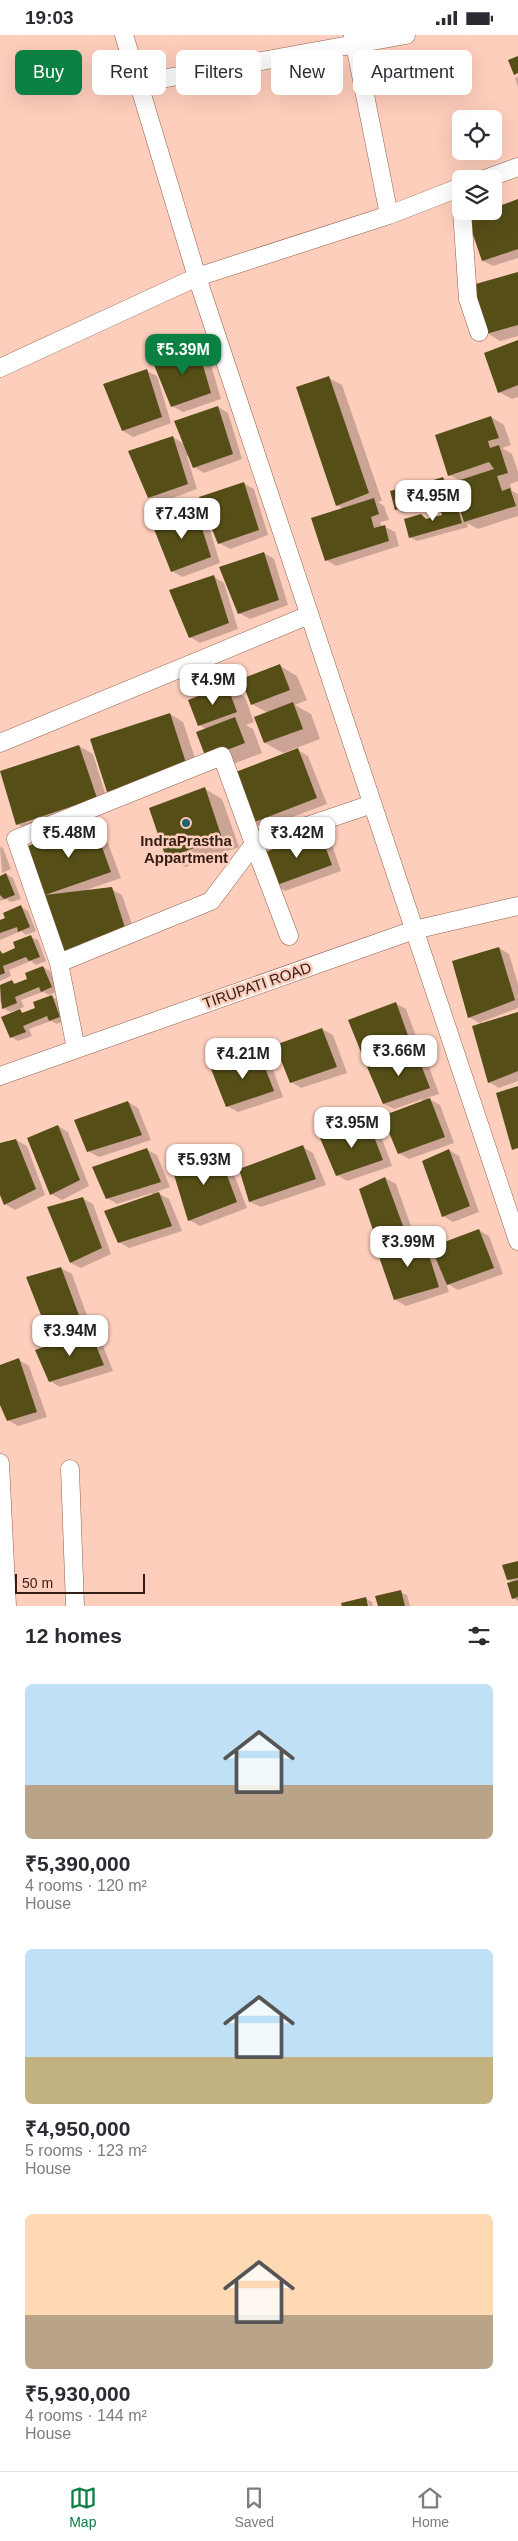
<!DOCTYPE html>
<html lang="en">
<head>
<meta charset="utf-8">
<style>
  body { margin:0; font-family:Helvetica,sans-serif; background:#f7f7f7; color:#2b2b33; height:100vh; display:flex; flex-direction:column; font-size:19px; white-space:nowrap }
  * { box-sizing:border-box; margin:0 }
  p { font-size:16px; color:#7c7c81 }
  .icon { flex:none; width:28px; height:28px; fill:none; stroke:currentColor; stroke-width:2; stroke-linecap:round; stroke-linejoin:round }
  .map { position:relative; height:1571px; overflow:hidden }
  .drawer { display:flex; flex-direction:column; background:#fff; flex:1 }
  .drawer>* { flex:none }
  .hud { position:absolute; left:15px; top:15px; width:489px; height:45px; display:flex; gap:10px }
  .fabs { position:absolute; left:452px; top:75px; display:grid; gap:10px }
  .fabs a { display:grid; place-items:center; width:50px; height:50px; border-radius:8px; background:#fff; box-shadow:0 5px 20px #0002; font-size:25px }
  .scale { position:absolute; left:15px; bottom:12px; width:130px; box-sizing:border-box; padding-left:5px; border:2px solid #331d15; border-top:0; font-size:14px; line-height:18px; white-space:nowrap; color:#331d15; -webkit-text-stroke:4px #fecebc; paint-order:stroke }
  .price { position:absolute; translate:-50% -42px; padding:0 11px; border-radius:10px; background:#fff; color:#222; font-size:16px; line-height:32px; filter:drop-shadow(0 1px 2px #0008) }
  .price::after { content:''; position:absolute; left:50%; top:30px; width:15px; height:11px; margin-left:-8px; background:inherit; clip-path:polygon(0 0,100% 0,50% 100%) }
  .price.current { background:#0b8043; color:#fff }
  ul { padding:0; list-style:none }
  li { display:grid; align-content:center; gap:10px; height:265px; padding:0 25px }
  li span { display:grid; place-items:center; height:155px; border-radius:8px; color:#555 }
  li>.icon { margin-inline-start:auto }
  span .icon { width:90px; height:90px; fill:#fffc; stroke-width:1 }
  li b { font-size:21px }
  h2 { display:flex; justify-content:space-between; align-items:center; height:60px; padding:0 25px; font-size:21px }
  .chip { padding:0 18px; border-radius:8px; background:#fff; box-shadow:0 5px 20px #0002; font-size:18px; line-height:45px }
  .chip.current { background:#0b8043; color:#fff }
  .status { display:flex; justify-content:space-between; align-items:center; height:35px; padding:0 25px; background:#fff; direction:ltr }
  .status svg { height:14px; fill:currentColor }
  .tab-bar { display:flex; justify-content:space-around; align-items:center; height:70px; border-top:1px solid #e1e1e2; background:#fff; font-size:14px; color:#7c7c81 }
  .tab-bar a { display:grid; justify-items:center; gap:2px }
  .tab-bar .current { color:#0b8043 }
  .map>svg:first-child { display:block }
  .shadow { fill:#0003 }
  .building { fill:#554e17 }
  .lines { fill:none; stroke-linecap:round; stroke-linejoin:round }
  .minor-casing { stroke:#935f4b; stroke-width:19 }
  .minor { stroke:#fff; stroke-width:18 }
  .poi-dot { fill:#206276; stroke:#fecebc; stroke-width:2 }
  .labels { text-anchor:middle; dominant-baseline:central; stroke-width:5; stroke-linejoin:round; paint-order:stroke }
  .poi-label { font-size:15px; font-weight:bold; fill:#331d15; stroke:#fecebc }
  .street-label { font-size:15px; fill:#331d15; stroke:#fecebc }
</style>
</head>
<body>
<div class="status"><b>19:03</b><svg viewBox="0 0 49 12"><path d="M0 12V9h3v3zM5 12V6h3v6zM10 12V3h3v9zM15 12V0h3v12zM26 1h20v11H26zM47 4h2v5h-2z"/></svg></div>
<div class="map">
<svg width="518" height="1571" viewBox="0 0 518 1571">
  <rect width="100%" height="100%" fill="#fecebc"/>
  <path class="shadow" d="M518 42V52L515 43Z
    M518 166V223L493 231 483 226 494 174Z
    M518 238V301L500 306 487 298Z
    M518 307V362L512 364 499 357Z
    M197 311 207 317 221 364 183 377 172 371Z
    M147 336 157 341 171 388 133 402 123 396Z
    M329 343 342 350 382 466 378 467 384 471 389 485 380 487 382 492 384 491 395 497 399 511 336 531 326 525 344 474 337 470Z
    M218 372 228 378 242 424 204 438 194 432 189 420 187 421 197 454 159 468 149 462 173 402 184 409Z
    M491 382 504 390 511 410 502 413 512 419 518 437V446L510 449 512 456 518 459V481L478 494 467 488 468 492 417 506 410 502 421 480 428 485 443 481 457 472 461 474 453 450 451 451 455 463 403 478 396 474 408 452 415 456 430 452 443 443 451 450 461 446 449 440Z
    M243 448 254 454 268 500 230 514 219 508Z
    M196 476 206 482 220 528 182 542 172 536Z
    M264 518 274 524 288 570 250 584 239 578Z
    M214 542 224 548 238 594 200 608 190 602Z
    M280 631 297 641 307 665 295 670 311 679 320 704 283 718 265 708 268 678 252 669Z
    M227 652 245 662 254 687 246 690 253 694 262 718 225 732 206 694 199 690Z
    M170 679 183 687 200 738 121 764 108 756Z
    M79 711 93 719 109 771 31 796 17 789Z
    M298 715 308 721 327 769 263 793 253 787Z
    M205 754 222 764 239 812 185 832 167 822Z
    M93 789 103 795 121 843 83 856 111 854 122 860 137 904 65 919 29 812Z
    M319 798 330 804 341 836 285 856 275 850Z
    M0 812 3 813 11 834 2 838Z
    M6 839 13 843 21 864 11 867 6 864 0 866V842Z
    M21 872 28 876 36 896 26 900 21 896 0 905V887Z
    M31 902 38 905 46 926 36 930 31 926 9 935 11 941 0 946V916L5 919 17 914Z
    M499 913 509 919 518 949V973L481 987 482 989 518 978V1046L499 1053 489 1047 481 989 469 982Z
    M43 932 50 936 58 956 49 960 58 965 66 985 57 989 51 986 29 994 32 1001 18 1006 11 1002 20 976 25 978 37 973 51 961 43 957 21 965 24 972 10 977 3 973 0 966V951L12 947 17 949 29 944Z
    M395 968 406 974 420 1012 413 1014 425 1021 439 1059 427 1063 440 1070 454 1108 409 1124 399 1118 423 1064 394 1074 384 1069 395 1020 374 1027 364 1021Z
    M322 994 333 1000 347 1038 301 1053 291 1047Z
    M259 1018 269 1024 283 1062 238 1077 227 1071Z
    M128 1067 138 1073 151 1105 99 1122 88 1116Z
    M368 1087 378 1093 392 1131 347 1146 337 1140Z
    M58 1091 68 1097 89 1151 62 1165 51 1159Z
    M16 1105 27 1111 45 1160 15 1175 5 1169 0 1157V1110Z
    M303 1112 313 1118 326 1150 261 1172 250 1167 241 1135Z
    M146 1114 157 1120 170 1152 156 1157 169 1164 182 1196 129 1213 119 1207 153 1160 152 1158 117 1169 107 1163Z
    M449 1115 459 1121 479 1177 453 1187 443 1181Z
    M218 1118 228 1124 247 1173 200 1191 189 1185Z
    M385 1143 396 1149 416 1205 423 1202 433 1208 434 1212 479 1195 489 1201 503 1239 458 1255 446 1248 449 1257 406 1271 396 1265 379 1217 387 1214 380 1209 361 1154Z
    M82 1163 93 1169 111 1219 81 1233 71 1228Z
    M61 1233 72 1239 90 1289 60 1303 49 1297Z
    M90 1297 100 1303 113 1336 60 1352 50 1346Z
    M19 1325 29 1331 47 1382 18 1391 8 1385 0 1366V1332Z
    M518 1527V1566L513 1563V1548L508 1545Z
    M400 1557 407 1560 410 1571H380Z
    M365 1563 372 1567 373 1571H369L368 1567H366L367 1571H343Z"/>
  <path class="building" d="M518 21V38L514 40 508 25Z
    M518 164V214L482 226 467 182 483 176H494V173Z
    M518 237V290L486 299 472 250Z
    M518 305V350L498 358 484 318Z
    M197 310 211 358 171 372 152 325Z
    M147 334 162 382 122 396 103 349Z
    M329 341 369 458 336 471 296 352Z
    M218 371 233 419 193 433 174 386Z
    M491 381 499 403 488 406 490 413 499 410 508 438 497 441 502 456 510 453 516 471 464 487 451 448 494 434 489 427 448 441 435 400Z
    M173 401 188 449 148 463 128 416Z
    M443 442 448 460 395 475 390 456 408 451 412 456 428 452 427 447Z
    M244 447 259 495 218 509 199 462Z
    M374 463 379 479 371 482 374 493 385 490 389 506 325 526 311 483Z
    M457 470 462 488 409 503 404 484 421 479 426 484 442 480 440 475Z
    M196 474 211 522 171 537 152 489Z
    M264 517 279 565 238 579 219 532Z
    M214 540 229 588 189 603 169 555Z
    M280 629 290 655 251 670 241 644Z
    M227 650 237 677 198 691 188 665Z
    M293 667 303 694 264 708 254 682Z
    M170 678 187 731 107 757 90 704Z
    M235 682 245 708 206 723 196 697Z
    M79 710 97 763 16 790 0 736Z
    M298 713 317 763 252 788 233 738Z
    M205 752 222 803 166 823 149 773Z
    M93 787 111 837 45 860 28 811Z
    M320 797 332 830 274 851 262 818Z
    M6 838 15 860 4 864 0 860V841Z
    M112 852 127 899 64 920 45 860Z
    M21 870 30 892 18 897 17 892 0 898V885L5 883 3 878Z
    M31 900 40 922 29 926 26 922 3 931 5 938 0 940V915L2 919 15 913 13 907Z
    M499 912 515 965 468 983 452 926Z
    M43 931 52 952 41 957 39 952 15 962 17 968 2 974 0 950 12 945 14 949 27 944 25 938Z
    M52 960 60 982 49 986 47 981 23 991 26 997 10 1003 1 982 20 974 22 978 35 973 33 967Z
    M396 967 410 1006 363 1022 348 985Z
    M518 977V1036L488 1048 472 991Z
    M322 993 337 1032 290 1048 275 1010Z
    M415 1014 430 1053 383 1069 367 1032Z
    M259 1017 274 1056 226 1072 211 1034Z
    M518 1051V1113L512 1115 496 1058Z
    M430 1063 445 1102 398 1119 382 1081Z
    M128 1066 142 1100 87 1117 74 1085Z
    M368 1086 383 1125 336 1141 320 1103Z
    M58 1090 80 1145 50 1160 27 1103Z
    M16 1104 36 1154 4 1170 0 1160V1108Z
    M303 1110 316 1144 249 1167 239 1134Z
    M147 1113 161 1147 106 1164 92 1132Z
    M449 1114 470 1171 442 1182 422 1126Z
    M218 1116 237 1167 188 1186 172 1133Z
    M385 1142 406 1199 378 1210 359 1154Z
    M159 1157 172 1191 118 1208 104 1176Z
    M83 1162 102 1213 70 1228 47 1172Z
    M479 1194 494 1233 447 1250 431 1212Z
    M423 1201 439 1252 394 1265 377 1216Z
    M61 1232 80 1283 48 1298 26 1242Z
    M90 1296 104 1330 49 1347 35 1315Z
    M19 1323 37 1377 7 1386 0 1370V1330Z
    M518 1526V1543L507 1545 502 1530Z
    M518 1545V1562L512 1564 507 1548Z
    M401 1555 405 1571H378L375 1561Z
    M366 1562 368 1571H342L341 1568Z"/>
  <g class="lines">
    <defs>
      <path id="minor" d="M124 0 197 242 518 1206
        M353 0 389 180
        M139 48 406 0
        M485 144 518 132
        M462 176 468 264 479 297
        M0 333 197 242 389 180 461 152
        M0 708 309 580
        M254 809 211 866 59 928 16 804 222 721 254 809 372 769
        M254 809 289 901
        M59 928 76 1014
        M0 1041 414 895 518 871
        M0 1428 7 1571
        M70 1434 75 1571"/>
    </defs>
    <use href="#minor" class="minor-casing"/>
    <use href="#minor" class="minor"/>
  </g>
  <circle class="poi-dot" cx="186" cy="788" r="5"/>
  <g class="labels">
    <g class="poi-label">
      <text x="186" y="805">IndraPrastha<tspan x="186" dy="17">Appartment</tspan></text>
    </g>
    <g class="street-label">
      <text transform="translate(257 950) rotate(-19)">TIRUPATI ROAD</text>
    </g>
  </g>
</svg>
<div class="fabs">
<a><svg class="icon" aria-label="locate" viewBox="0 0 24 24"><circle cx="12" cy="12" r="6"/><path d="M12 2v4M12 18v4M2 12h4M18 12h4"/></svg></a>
<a><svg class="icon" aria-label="layers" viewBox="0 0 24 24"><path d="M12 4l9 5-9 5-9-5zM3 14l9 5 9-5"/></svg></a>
</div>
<div class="scale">50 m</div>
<b class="price current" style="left:183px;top:341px">₹5.39M</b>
<b class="price" style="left:433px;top:487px">₹4.95M</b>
<b class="price" style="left:182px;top:505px">₹7.43M</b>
<b class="price" style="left:213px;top:671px">₹4.9M</b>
<b class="price" style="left:69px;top:824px">₹5.48M</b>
<b class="price" style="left:297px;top:824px">₹3.42M</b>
<b class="price" style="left:399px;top:1042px">₹3.66M</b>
<b class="price" style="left:243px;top:1045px">₹4.21M</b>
<b class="price" style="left:352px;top:1114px">₹3.95M</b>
<b class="price" style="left:204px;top:1151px">₹5.93M</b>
<b class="price" style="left:408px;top:1233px">₹3.99M</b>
<b class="price" style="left:70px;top:1322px">₹3.94M</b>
<div class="hud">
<a class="chip current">Buy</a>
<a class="chip">Rent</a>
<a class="chip">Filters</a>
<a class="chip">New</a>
<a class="chip">Apartment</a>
</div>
</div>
<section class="drawer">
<h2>12 homes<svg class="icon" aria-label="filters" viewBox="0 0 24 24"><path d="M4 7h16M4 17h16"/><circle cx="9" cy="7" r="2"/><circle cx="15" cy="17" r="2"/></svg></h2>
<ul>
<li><span style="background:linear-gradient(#bfe0f5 65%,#b9a48a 0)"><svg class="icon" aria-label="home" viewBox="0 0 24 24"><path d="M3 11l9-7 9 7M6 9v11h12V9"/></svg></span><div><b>₹5,390,000</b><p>4 rooms · 120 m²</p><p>House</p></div></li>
<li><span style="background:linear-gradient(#bfe0f5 70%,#c2b280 0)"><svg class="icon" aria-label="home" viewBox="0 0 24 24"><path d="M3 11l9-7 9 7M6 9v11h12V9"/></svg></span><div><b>₹4,950,000</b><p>5 rooms · 123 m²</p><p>House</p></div></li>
<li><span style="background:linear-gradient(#ffd9b3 65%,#b9a48a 0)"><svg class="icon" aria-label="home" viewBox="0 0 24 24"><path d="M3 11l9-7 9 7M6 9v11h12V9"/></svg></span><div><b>₹5,930,000</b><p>4 rooms · 144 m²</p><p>House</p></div></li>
</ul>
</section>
<nav class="tab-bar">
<a class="current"><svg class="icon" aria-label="map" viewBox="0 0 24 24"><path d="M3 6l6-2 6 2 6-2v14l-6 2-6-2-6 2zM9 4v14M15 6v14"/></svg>Map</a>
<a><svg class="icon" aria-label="saved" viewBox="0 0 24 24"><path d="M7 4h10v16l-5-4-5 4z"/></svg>Saved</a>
<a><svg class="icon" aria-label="home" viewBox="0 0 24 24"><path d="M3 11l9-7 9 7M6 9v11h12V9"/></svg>Home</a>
</nav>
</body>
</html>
